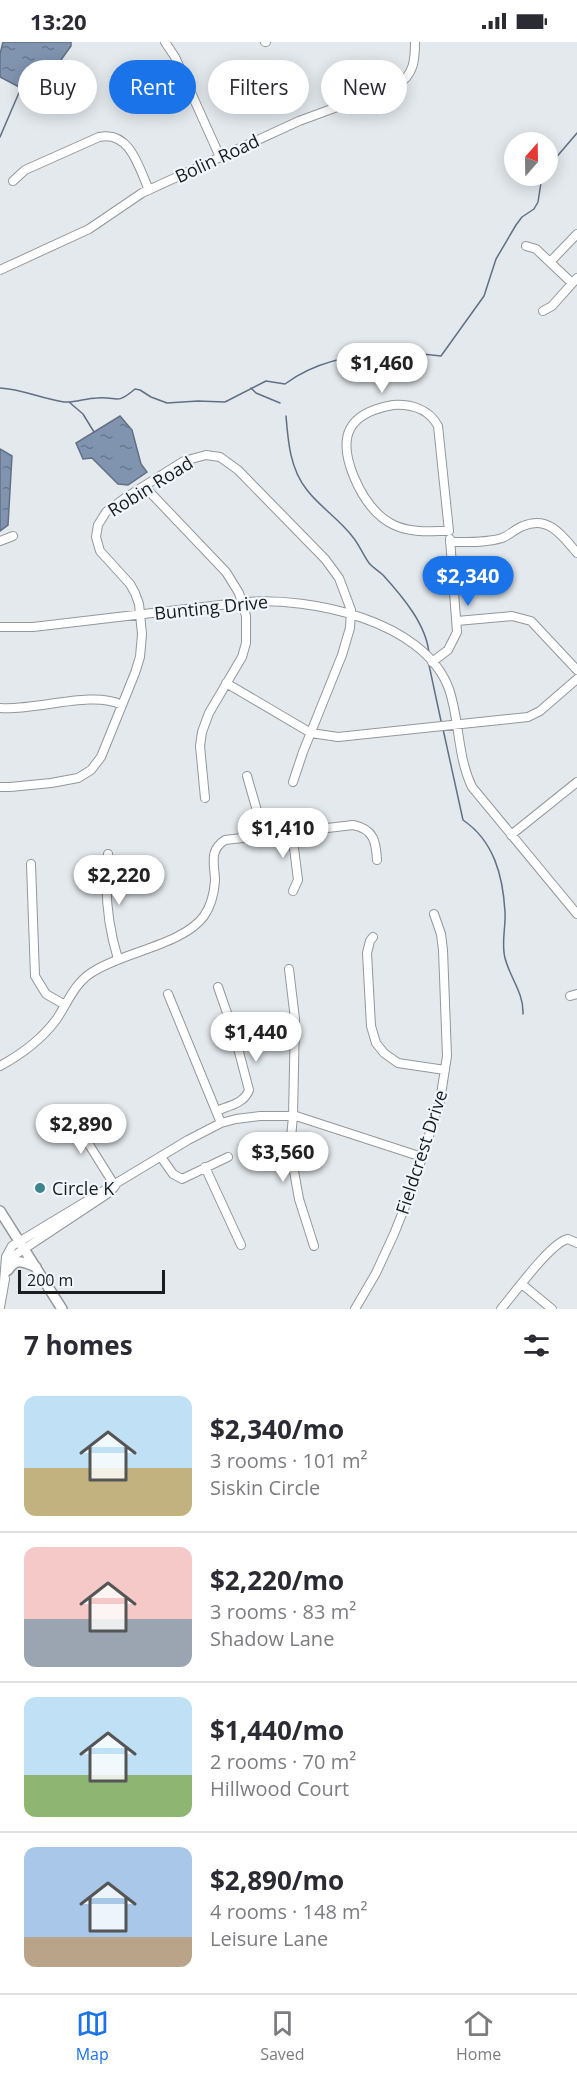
<!DOCTYPE html>
<html lang="en">
<head>
<meta charset="utf-8">
<style>
  body { margin:0; font-family:"Open Sans",sans-serif; background:#f7f7f7; color:#2b2b33; height:100vh; display:flex; flex-direction:column; font-size:22px; white-space:nowrap }
  * { box-sizing:border-box; margin:0 }
  p { font-size:20px; color:#7c7c81 }
  .icon { flex:none; width:33px; height:33px; fill:none; stroke:currentColor; stroke-width:2; stroke-linecap:round; stroke-linejoin:round }
  .map { position:relative; height:1267px; overflow:hidden }
  .side { display:flex; flex-direction:column; background:#fff; flex:1 }
  .side>* { flex:none }
  .banner { position:absolute; left:18px; top:18px; width:542px; height:54px; display:flex; gap:12px }
  .needle { width:39px; rotate:20deg }
  .tools { position:absolute; left:504px; top:90px; display:grid; gap:12px }
  .tools a { display:grid; place-items:center; width:54px; height:54px; border-radius:50%; background:#fff; box-shadow:0 3px 15px #0003; font-size:30px }
  .scale { position:absolute; left:18px; bottom:15px; width:147px; box-sizing:border-box; padding-left:6px; border:3px solid #1a1c1e; border-top:0; font-size:16px; line-height:21px; white-space:nowrap; color:#1a1c1e; -webkit-text-stroke:4px #f0f6fb; paint-order:stroke }
  .price { position:absolute; translate:-50% -51px; padding:0 14px; border-radius:21px; background:#fff; color:#222; font-size:20px; line-height:39px; filter:drop-shadow(0 2px 3px #0008) }
  .price::after { content:''; position:absolute; left:50%; top:36px; width:18px; height:14px; margin-left:-9px; background:inherit; clip-path:polygon(0 0,100% 0,50% 100%) }
  .price.current { background:#1a73e8; color:#fff }
  ul { padding:0; list-style:none }
  li { display:flex; align-items:center; gap:18px; height:150px; padding:0 24px }
  li+li { border-top:2px solid #e1e1e2 }
  li span { display:grid; place-items:center; flex:none; width:168px; height:120px; border-radius:12px; color:#555 }
  li>.icon { margin-inline-start:auto }
  span .icon { width:72px; height:72px; fill:#fffc; stroke-width:1 }
  li b { font-size:26px }
  h2 { display:flex; justify-content:space-between; align-items:center; height:72px; padding:0 24px; font-size:26px }
  .chip { padding:0 21px; border-radius:27px; background:#fff; box-shadow:0 3px 15px #0003; font-size:21px; line-height:54px }
  .chip.current { background:#1a73e8; color:#fff }
  .status { display:flex; justify-content:space-between; align-items:center; height:42px; padding:0 30px; background:#fff; direction:ltr }
  .status svg { height:16px; fill:currentColor }
  .menu { display:flex; justify-content:space-around; align-items:center; height:84px; border-top:2px solid #e1e1e2; background:#fff; font-size:16px; color:#7c7c81 }
  .menu a { display:grid; justify-items:center; gap:3px }
  .menu .current { color:#1a73e8 }
  .map>svg:first-child { display:block }
  .water { fill:url(#water-ripples); stroke:#617084; stroke-width:1.5 }
  .lines { fill:none; stroke-linecap:round; stroke-linejoin:round }
  .stream { stroke:#617084; stroke-width:1.5 }
  .minor-casing { stroke:#92989c; stroke-width:10 }
  .major-casing { stroke:#92989c; stroke-width:12 }
  .minor { stroke:#fff; stroke-width:8 }
  .major { stroke:#fff; stroke-width:9 }
  .poi-dot { fill:#3e848f; stroke:#f0f6fb; stroke-width:2 }
  .labels { text-anchor:middle; dominant-baseline:central; stroke-width:4.5; stroke-linejoin:round; paint-order:stroke }
  .street-label { font-size:18px; fill:#1a1c1e; stroke:#f0f6fb }
  .poi-label { font-size:18px; fill:#1a1c1e; stroke:#f0f6fb; text-anchor:start }
</style>
</head>
<body>
<div class="status"><b>13:20</b><svg viewBox="0 0 49 12"><path d="M0 12V9h3v3zM5 12V6h3v6zM10 12V3h3v9zM15 12V0h3v12zM26 1h20v11H26zM47 4h2v5h-2z"/></svg></div>
<div class="map">
<svg width="577" height="1267" viewBox="0 0 577 1267">
  <defs>
    <pattern id="water-ripples" width="26" height="14" patternUnits="userSpaceOnUse" patternTransform="scale(1.5)"><rect width="26" height="14" fill="#8094b0"/><path d="M2 4q2-2 4 0t4 0M15 11q2-2 4 0t4 0" fill="none" stroke="#68788f"/></pattern>
  </defs>
  <rect width="100%" height="100%" fill="#e3e9ed"/>
  <path class="water" d="M3 0H71V4C58 22 49 32 48 55L21 46 0 35V12Z
    M120 374 132 388 141 422 147 430 128 443 118 442 92 416 83 417 76 401Z
    M0 407 12 414 8 483 0 489Z"/>
  <g class="lines">
    <path class="stream" d="M0 95 21 46
      M548 125 577 91
      M0 346C22 347 42 357 64 360 75 361 86 356 97 356 118 354 115 364 135 347L140 348 151 355 167 361 198 359 225 360 266 339 285 342C328 310 389 308 441 314L484 254 496 217 516 183 522 175 534 167 538 160 542 134
      M251 346 256 351 280 361
      M69 360 83 372 94 390
      M286 374C288 399 290 427 307 448 320 465 339 477 352 494 359 502 363 513 369 521 373 526 379 529 383 533 402 554 427 583 429 612
      M429 623 441 679
      M443 687 463 778C494 799 503 834 505 870 506 885 501 901 505 916 510 936 524 951 523 972"/>
    <defs>
      <path id="minor" d="M165 0 175 15 220 115
        M265 0H266
        M13 139 25 128 99 95C130 88 139 126 149 148
        M526 204 536 207 572 241
        M550 220 577 192
        M0 228 89 187 142 151 299 79 397 43C414 33 415 18 415 0
        M543 269 552 264 577 236
        M393 363C411 362 429 367 438 384L449 489C431 489 411 491 394 483 375 474 362 454 354 435 337 394 348 371 393 363Z
        M144 444 226 530 239 551 246 574V601L242 615 209 671 202 690 200 704 205 756
        M0 499 13 494
        M450 500C467 500 486 501 502 496 510 493 515 487 523 484 548 473 562 493 577 511
        M457 579 512 574 531 579 577 628
        M0 585H33L246 560C310 555 424 578 449 647 460 679 457 714 472 745L577 872
        M432 620 448 608 457 590 450 497
        M226 641 311 691 338 695 528 675 540 669 577 637
        M0 666C36 669 92 648 122 663
        M247 734 264 793
        M0 745H10L51 741 78 736 91 728 101 715 135 631 140 615 142 592 139 562 135 551 130 542 100 509 96 495 98 483 106 470 125 456 184 419 206 413 220 415 238 428 325 517 339 536 351 568 350 586 342 613 303 710 293 740
        M292 790 298 838 293 849
        M511 793 577 740
        M108 812C104 849 107 881 118 917
        M31 822 35 934 46 952 65 963
        M373 895 370 899 367 911 371 984 376 1001 384 1011 398 1021 445 1028
        M289 927 295 977 293 1074 290 1107 299 1157 314 1204
        M168 952 221 1081
        M570 954 577 952
        M0 1024C22 1012 41 998 56 978 67 962 74 942 91 931 122 910 183 903 204 874 211 864 214 852 215 839 215 823 208 809 225 798L353 783C374 787 376 800 377 818
        M68 1069 115 1144
        M216 1069C228 1064 244 1062 249 1048L234 991 218 945
        M161 1115 173 1132 182 1137 228 1115
        M205 1125 241 1203
        M8 1225 15 1213 110 1150 115 1144
        M4 1240 6 1215 12 1204 188 1098 221 1081 236 1077 260 1074H296L422 1115
        M523 1243 552 1267
        M0 1265 5 1237
        M355 1267 376 1231 394 1192 412 1147 440 1059 447 1014 443 908 441 892 434 872
        M501 1267C514 1252 551 1200 568 1197L577 1201"/>
      <path id="major" d="M0 1169 62 1267
        M8 1228C17 1215 23 1220 36 1225"/>
    </defs>
    <use href="#minor" class="minor-casing"/>
    <use href="#major" class="major-casing"/>
    <use href="#minor" class="minor"/>
    <use href="#major" class="major"/>
  </g>
  <circle class="poi-dot" cx="40" cy="1146" r="6"/>
  <g class="labels">
    <g class="street-label">
      <text transform="translate(217 116) rotate(-25)">Bolin Road</text>
      <text transform="translate(150 444) rotate(-32)">Robin Road</text>
      <text transform="translate(211 565) rotate(-6)">Bunting Drive</text>
      <text transform="translate(421 1110) rotate(-72)">Fieldcrest Drive</text>
    </g>
    <g class="poi-label">
      <text x="52" y="1146">Circle K</text>
    </g>
  </g>
</svg>
<div class="tools">
<a><svg class="needle" viewBox="-14 -14 28 28"><path d="M0-13l5 13h-10z" fill="#e53935"/><path d="M0 13l5-13h-10z" fill="#7c7c81"/></svg></a>
</div>
<div class="scale">200 m</div>
<b class="price" style="left:382px;top:352px">$1,460</b>
<b class="price current" style="left:468px;top:565px">$2,340</b>
<b class="price" style="left:283px;top:817px">$1,410</b>
<b class="price" style="left:119px;top:864px">$2,220</b>
<b class="price" style="left:256px;top:1021px">$1,440</b>
<b class="price" style="left:81px;top:1113px">$2,890</b>
<b class="price" style="left:283px;top:1141px">$3,560</b>
<div class="banner">
<a class="chip">Buy</a>
<a class="chip current">Rent</a>
<a class="chip">Filters</a>
<a class="chip">New</a>
</div>
</div>
<section class="side">
<h2>7 homes<svg class="icon" aria-label="filters" viewBox="0 0 24 24"><path d="M4 7h16M4 17h16"/><circle cx="9" cy="7" r="2"/><circle cx="15" cy="17" r="2"/></svg></h2>
<ul>
<li><span style="background:linear-gradient(#bfe0f5 60%,#c2b280 0)"><svg class="icon" aria-label="home" viewBox="0 0 24 24"><path d="M3 11l9-7 9 7M6 9v11h12V9"/></svg></span><div><b>$2,340/mo</b><p>3 rooms · 101 m²</p><p>Siskin Circle</p></div></li>
<li><span style="background:linear-gradient(#f6c9c9 60%,#9aa5b1 0)"><svg class="icon" aria-label="home" viewBox="0 0 24 24"><path d="M3 11l9-7 9 7M6 9v11h12V9"/></svg></span><div><b>$2,220/mo</b><p>3 rooms · 83 m²</p><p>Shadow Lane</p></div></li>
<li><span style="background:linear-gradient(#bfe0f5 65%,#8fb573 0)"><svg class="icon" aria-label="home" viewBox="0 0 24 24"><path d="M3 11l9-7 9 7M6 9v11h12V9"/></svg></span><div><b>$1,440/mo</b><p>2 rooms · 70 m²</p><p>Hillwood Court</p></div></li>
<li><span style="background:linear-gradient(#a9c7e8 75%,#b9a48a 0)"><svg class="icon" aria-label="home" viewBox="0 0 24 24"><path d="M3 11l9-7 9 7M6 9v11h12V9"/></svg></span><div><b>$2,890/mo</b><p>4 rooms · 148 m²</p><p>Leisure Lane</p></div></li>
</ul>
</section>
<nav class="menu">
<a class="current"><svg class="icon" aria-label="map" viewBox="0 0 24 24"><path d="M3 6l6-2 6 2 6-2v14l-6 2-6-2-6 2zM9 4v14M15 6v14"/></svg>Map</a>
<a><svg class="icon" aria-label="saved" viewBox="0 0 24 24"><path d="M7 4h10v16l-5-4-5 4z"/></svg>Saved</a>
<a><svg class="icon" aria-label="home" viewBox="0 0 24 24"><path d="M3 11l9-7 9 7M6 9v11h12V9"/></svg>Home</a>
</nav>
</body>
</html>
